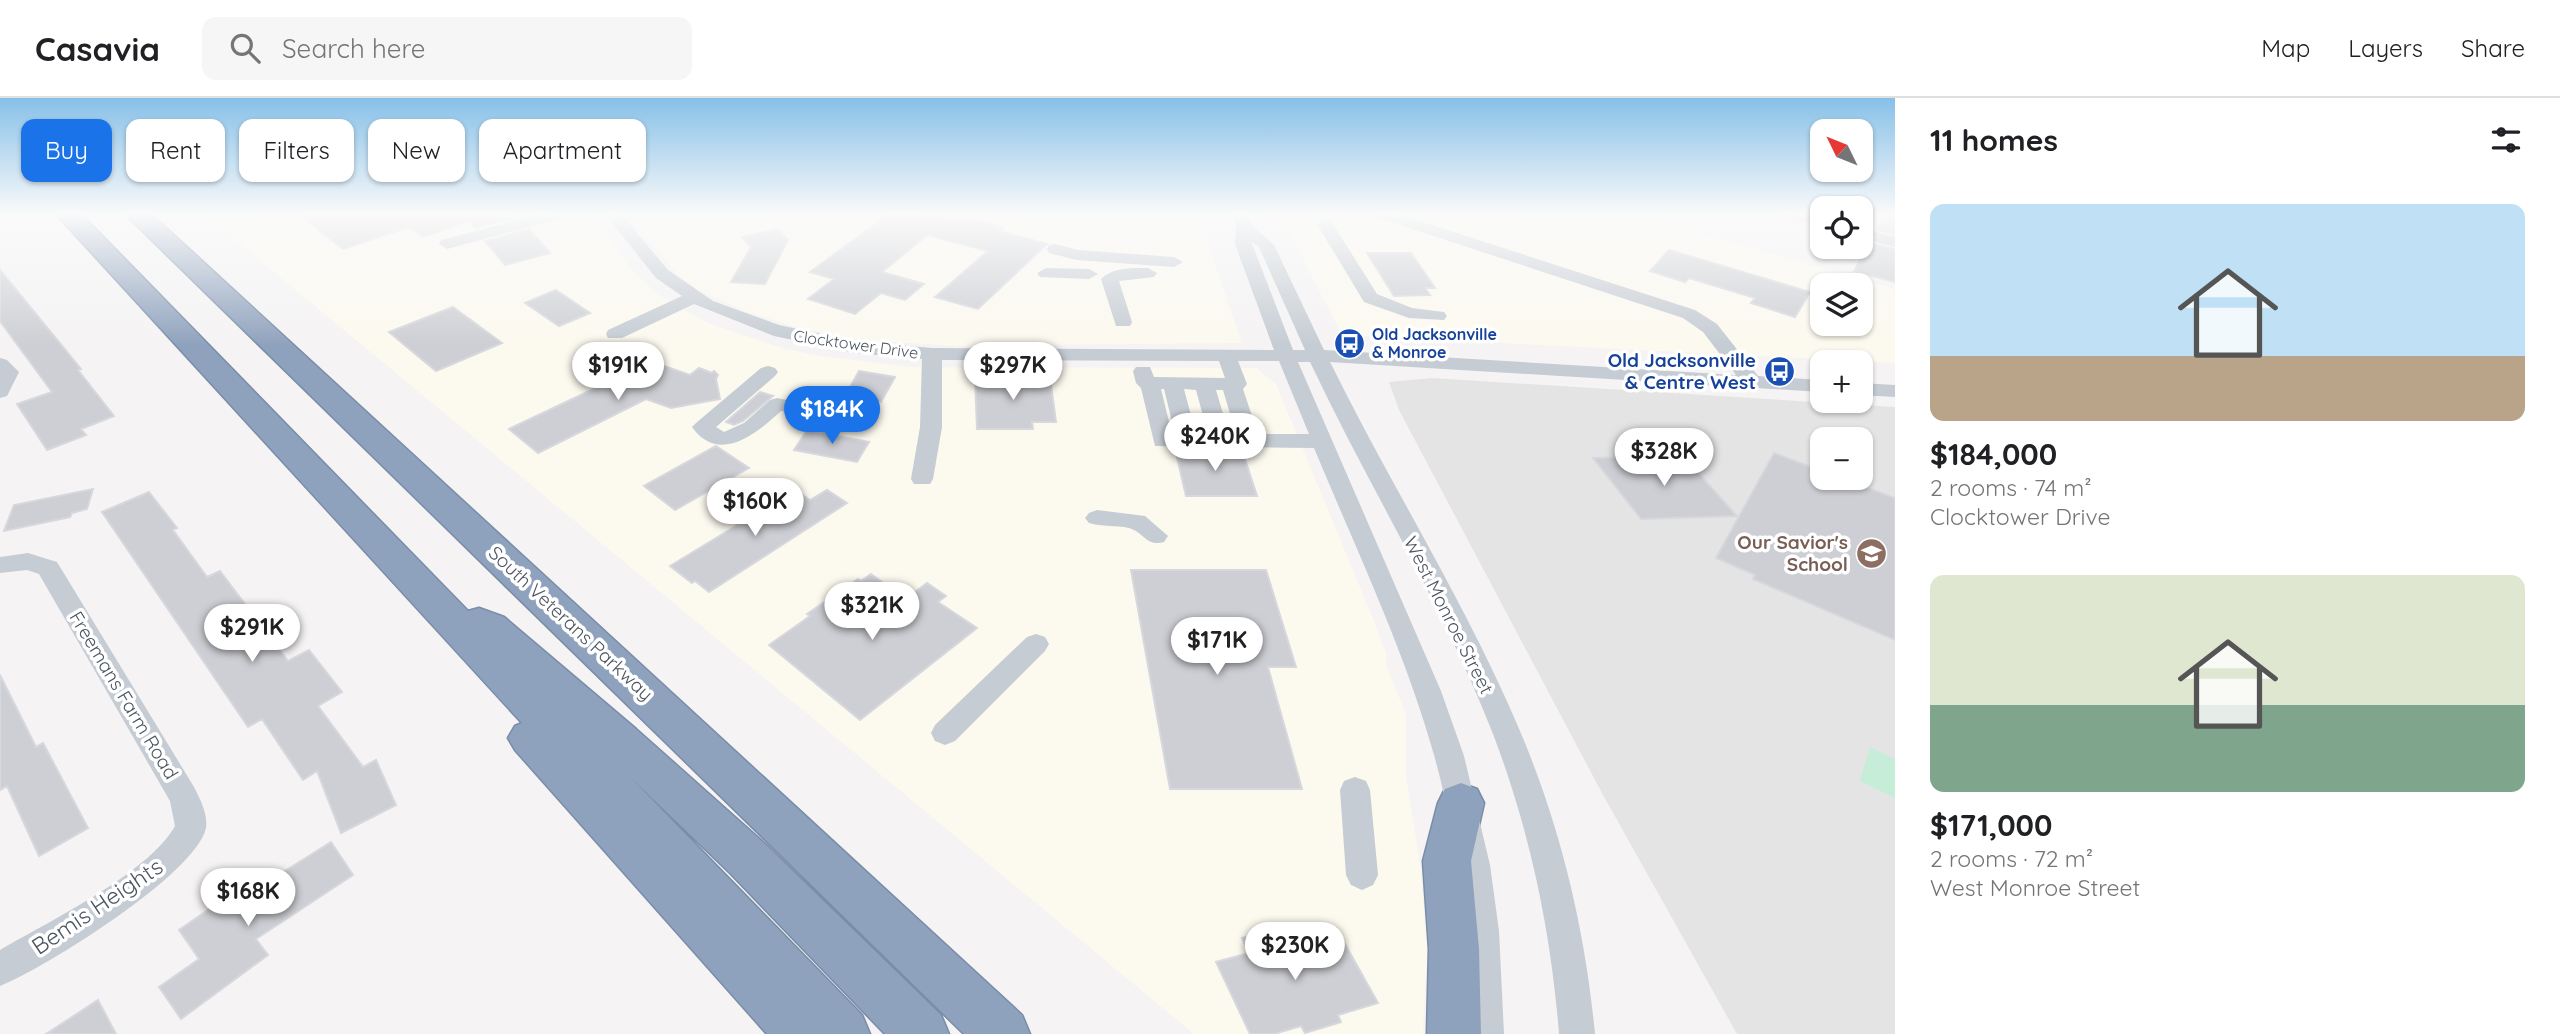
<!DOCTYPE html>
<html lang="en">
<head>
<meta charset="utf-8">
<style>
  body { margin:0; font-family:Quicksand,sans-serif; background:#f6f6f6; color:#202124; height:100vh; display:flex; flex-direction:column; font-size:26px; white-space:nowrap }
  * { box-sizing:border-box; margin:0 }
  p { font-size:23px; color:#757577 }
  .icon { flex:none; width:38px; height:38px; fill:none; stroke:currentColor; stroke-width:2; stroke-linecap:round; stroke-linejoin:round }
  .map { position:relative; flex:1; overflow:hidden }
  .sheet { display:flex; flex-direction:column; background:#fff; width:665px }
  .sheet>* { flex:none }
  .top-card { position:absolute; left:21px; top:21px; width:665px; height:63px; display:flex; gap:14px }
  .needle { width:46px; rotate:313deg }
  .fabs { position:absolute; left:1810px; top:21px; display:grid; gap:14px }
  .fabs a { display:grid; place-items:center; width:63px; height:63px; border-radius:14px; background:#fff; box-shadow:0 2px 5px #0004; font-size:35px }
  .price { position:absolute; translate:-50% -60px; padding:0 16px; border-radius:24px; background:#fff; color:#222; font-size:23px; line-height:46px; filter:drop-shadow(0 2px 4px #0008) }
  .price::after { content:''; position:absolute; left:50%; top:42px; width:21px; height:16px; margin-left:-10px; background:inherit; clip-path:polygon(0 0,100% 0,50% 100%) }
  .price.active { background:#1a73e8; color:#fff }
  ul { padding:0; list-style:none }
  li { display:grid; align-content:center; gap:14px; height:371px; padding:0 35px }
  li span { display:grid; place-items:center; height:217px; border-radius:14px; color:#555 }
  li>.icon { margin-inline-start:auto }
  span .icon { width:126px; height:126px; fill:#fffc; stroke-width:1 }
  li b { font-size:30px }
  h2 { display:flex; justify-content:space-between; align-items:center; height:84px; padding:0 35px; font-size:30px }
  .tag { padding:0 24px; border-radius:14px; background:#fff; box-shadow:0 2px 5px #0004; font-size:24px; line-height:63px }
  .tag.active { background:#1a73e8; color:#fff }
  header { display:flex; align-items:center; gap:42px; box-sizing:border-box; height:98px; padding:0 35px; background:#fff; border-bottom:2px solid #e0e0e0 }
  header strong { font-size:33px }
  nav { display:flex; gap:38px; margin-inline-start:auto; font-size:24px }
  .search { width:490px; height:63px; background:#f6f6f6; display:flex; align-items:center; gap:18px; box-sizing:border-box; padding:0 24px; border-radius:14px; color:#757577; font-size:26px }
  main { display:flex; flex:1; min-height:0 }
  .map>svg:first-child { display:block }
  .commercial { fill:#fcf9ef; fill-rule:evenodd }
  .education { fill:#e5e4e4; fill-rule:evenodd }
  .green { fill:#c6edd8 }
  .building { fill:#cdcfd4; stroke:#d7d8dd; stroke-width:2 }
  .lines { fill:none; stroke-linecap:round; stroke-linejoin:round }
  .highway-casing { stroke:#7a8da8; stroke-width:3 }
  .minor { fill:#c5ccd3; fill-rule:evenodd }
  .highway { fill:#8fa2bd; fill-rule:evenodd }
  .labels { text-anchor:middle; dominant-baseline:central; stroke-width:7; stroke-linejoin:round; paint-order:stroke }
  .far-transit-label { font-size:16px; font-weight:bold; fill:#164399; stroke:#fff; text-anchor:start }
  .far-street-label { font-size:16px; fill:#4b545f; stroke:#fff }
  .transit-label { font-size:19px; font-weight:bold; fill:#164399; stroke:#fff; text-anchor:end }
  .education-label { font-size:19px; font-weight:bold; fill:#785e54; stroke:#fff; text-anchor:end }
  .street-label { font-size:19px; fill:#4b545f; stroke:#fff }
  .near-street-label { font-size:23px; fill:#4b545f; stroke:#fff }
</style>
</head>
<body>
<header>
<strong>Casavia</strong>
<div class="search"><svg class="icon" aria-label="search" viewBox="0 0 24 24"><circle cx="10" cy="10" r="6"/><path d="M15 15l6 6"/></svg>Search here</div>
<nav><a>Map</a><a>Layers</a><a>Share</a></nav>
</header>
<main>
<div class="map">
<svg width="1895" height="936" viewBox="0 0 1895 936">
  <rect width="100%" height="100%" fill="#f5f3f3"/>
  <path class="commercial" d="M204 116H587L603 132 635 176 659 197 708 225 785 251 822 258 911 269 1257 270 1276 286 1374 523 1386 555V567L1406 616V678L1421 772 1427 854 1423 936H1194Z
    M627 116H1198L1242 245 955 248 861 242 802 231 747 214 698 192 678 177Z
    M1280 116H1633L1895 191V265L1342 237ZM1822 187H1860V226H1822Z"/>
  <path class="education" d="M1432 280 1895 309V936H1737L1603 697 1399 312 1389 284ZM1822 341H1860V380H1822Z"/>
  <path class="green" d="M1870 649 1895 661V700L1860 683Z"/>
  <path class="building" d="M298 116H516L519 119 475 130 469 123 423 139 409 129 343 151Z
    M889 116H924L961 124 966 120 1004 130 1000 133 1047 146 978 211 935 199 988 153 927 137 882 174 924 186 905 202 881 195 855 216 808 201 834 181 810 174Z
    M1885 116H1895V136L1877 132Z
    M529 131 550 155 505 167 485 143Z
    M778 131 788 142 765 186 731 184 751 149 742 139Z
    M1869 145 1895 151V184L1854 173Z
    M1669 152 1810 194 1795 219 1751 205 1755 200 1689 180 1685 184 1650 173Z
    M1367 155H1411L1435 190H1425L1430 197 1394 198Z
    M0 172 81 271 78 272 114 318 81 331 86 337 47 352 17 306 52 294 0 223Z
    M556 192 590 215 559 228 525 205Z
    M453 209 502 245 436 273 389 234Z
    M644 261 690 277 699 270 712 275 714 273 718 277 716 281 720 301 671 310 646 301 538 355 509 331 604 286 606 288Z
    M859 273 895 279 881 304 845 298Z
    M975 279H1050L1056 324H1032L1033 331H977Z
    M760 294 773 298 743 323 734 327 726 324Z
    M807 332 869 344 857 364 794 352Z
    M716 348 749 370 675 412 644 388Z
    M1175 351 1242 352 1257 398H1186Z
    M1774 355 1822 373V380H1841L1895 400V542L1753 481 1755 477 1716 460Z
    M1683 358 1737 418 1641 421 1593 360Z
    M93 391 87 411 72 415 70 419 4 433 14 407Z
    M795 392 810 402 827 392 847 405 709 494 695 483 692 485 670 468Z
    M149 394 177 430 173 432 207 479 220 473 288 563 309 552 342 594 318 608 363 669 376 662 396 707 341 735 317 673 303 682 262 621 248 629 102 414Z
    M1131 472H1266L1296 569H1268L1302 691H1170Z
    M871 476 906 501 927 485 946 498 938 504 977 530 860 622 769 547 810 518 807 516 858 481 861 483Z
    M0 577 36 649 43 645 88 730 39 758 7 688 0 692Z
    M331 744 353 777 256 841 268 857 181 921 159 889 199 861 179 832 225 800 231 807Z
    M1287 828 1294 842 1336 830 1378 905 1338 917 1341 924 1305 935 1301 928 1274 936H1250L1216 864 1249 855 1242 840Z
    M98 902 116 936H46Z"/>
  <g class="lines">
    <defs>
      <path id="highway" d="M56 116H81L468 513 479 510 504 519 636 631 764 745 941 917 949 936H885L730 775 630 679 862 917 870 936H767L515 652 508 640 515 628 522 625Z
        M125 116H151L1022 917 1030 936H964Z
        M1461 685 1477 691 1484 705 1471 763 1479 851 1481 936H1427L1429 851 1423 763 1438 705 1445 691Z"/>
    </defs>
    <use href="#highway" class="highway-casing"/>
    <path class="minor" d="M541 116 564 117 562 120 447 151 439 146 441 142Z
      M605 116H621L668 172 713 203 779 227 855 243 932 250 1274 252 1235 146 1236 128 1232 116H1248L1251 126 1274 147 1324 252 1736 277 1703 234 1683 220 1376 119 1374 116H1398L1695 212 1717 226 1758 278 1822 282V294L1330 264C1391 388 1466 505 1520 633 1561 730 1585 831 1595 936H1559C1551 833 1530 733 1493 636 1443 507 1369 389 1310 264H1298L1441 593 1464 658 1490 767 1499 833 1504 936H1468C1465 841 1460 749 1434 657 1405 553 1355 449 1314 350L1155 348 1141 290 1136 285 1133 273 1136 269H1150L1154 279 1225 280 1219 263 942 262V329L933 381 930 386H914L911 381 920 329 922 261 855 255 774 238 694 206 622 240H608L606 236 608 232 682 198 656 180ZM1251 143 1259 149 1305 252H1293ZM1238 263H1279L1309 336H1258L1243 291 1247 286ZM1161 291H1164L1175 336H1172ZM1184 291 1196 292 1208 336H1196ZM1216 292H1223L1236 336H1229Z
      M1784 116 1822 119V129L1786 119Z
      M1325 121 1333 126 1377 196 1412 210 1444 214 1447 218 1444 222 1409 220 1364 204 1317 126Z
      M1860 130 1895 139V149L1860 140Z
      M1055 146 1078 152 1174 159 1183 164 1174 169 1077 162 1049 155 1047 151 1049 147Z
      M1046 170 1089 171 1098 176 1089 181 1040 179 1037 175Z
      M1148 170 1157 175 1154 179 1119 183 1132 224 1130 228H1116L1101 181C1113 169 1132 170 1148 170Z
      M0 260 7 262 19 274 7 298 0 300Z
      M768 268 775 270 778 274 775 278 716 329 724 334 744 325 770 302 777 300 812 307 815 311 812 315 805 317 781 313C757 335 719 367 692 329L696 325 761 270Z
      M1860 285 1895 287V299L1860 297Z
      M1097 412 1145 418 1168 438 1164 444C1146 449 1144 434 1129 430 1116 427 1102 429 1089 425L1085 420 1089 415Z
      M28 455 57 464 194 689C200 701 208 716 206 730 196 776 45 870 0 888V852C48 824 149 775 175 728L170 703 39 476 27 472 0 475V459Z
      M1036 536 1045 539 1049 546 1045 553 955 643 945 647 935 643 931 635 935 627 1027 539Z
      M1355 679 1366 683 1370 692 1378 777 1373 787 1362 792 1351 787 1346 777 1340 692 1344 683Z"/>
    <use href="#highway" class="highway"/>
  </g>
  <linearGradient id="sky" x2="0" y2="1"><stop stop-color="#87c0e8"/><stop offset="0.47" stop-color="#fafafa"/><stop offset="1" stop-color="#fafafa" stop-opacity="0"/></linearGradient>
  <rect width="1895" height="247" fill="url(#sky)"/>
  <defs>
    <symbol id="bus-disc" viewBox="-11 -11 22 22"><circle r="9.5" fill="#1a4fb4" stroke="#fff"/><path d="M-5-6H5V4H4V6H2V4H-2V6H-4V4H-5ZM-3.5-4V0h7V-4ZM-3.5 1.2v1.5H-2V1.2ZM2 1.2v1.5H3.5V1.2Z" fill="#fff"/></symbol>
    <symbol id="school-disc" viewBox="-11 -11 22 22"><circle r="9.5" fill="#8d6e63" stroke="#fff"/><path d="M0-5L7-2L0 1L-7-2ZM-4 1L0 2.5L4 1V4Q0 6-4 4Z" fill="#fff"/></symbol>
  </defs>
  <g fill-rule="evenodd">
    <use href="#bus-disc" x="1332" y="228" width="35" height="35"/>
    <use href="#bus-disc" x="1762" y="256" width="35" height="35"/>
    <use href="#school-disc" x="1854" y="438" width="35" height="35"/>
  </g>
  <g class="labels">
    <g class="far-transit-label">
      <text x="1372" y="236">Old Jacksonville<tspan x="1372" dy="18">&amp; Monroe</tspan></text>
    </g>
    <g class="far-street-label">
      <text transform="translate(856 246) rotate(8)">Clocktower Drive</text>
    </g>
    <g class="transit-label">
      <text x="1756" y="262">Old Jacksonville<tspan x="1756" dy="22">&amp; Centre West</tspan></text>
    </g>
    <g class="education-label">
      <text x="1848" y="444">Our Savior's<tspan x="1848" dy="22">School</tspan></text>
    </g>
    <g class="street-label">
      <text transform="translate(1449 517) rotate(63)">West Monroe Street</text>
      <text transform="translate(571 525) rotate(43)">South Veterans Parkway</text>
      <text transform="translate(124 597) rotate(59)">Freemans Farm Road</text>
    </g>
    <g class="near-street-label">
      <text transform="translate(97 808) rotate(-34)">Bemis Heights</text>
    </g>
  </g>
</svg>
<div class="fabs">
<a><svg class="needle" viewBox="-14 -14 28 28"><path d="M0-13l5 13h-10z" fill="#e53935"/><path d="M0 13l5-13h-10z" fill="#757577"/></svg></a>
<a><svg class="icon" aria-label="locate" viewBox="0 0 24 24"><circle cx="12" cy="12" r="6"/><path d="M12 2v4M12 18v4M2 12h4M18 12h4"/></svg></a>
<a><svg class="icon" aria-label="layers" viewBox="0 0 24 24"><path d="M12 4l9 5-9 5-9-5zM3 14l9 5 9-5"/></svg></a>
<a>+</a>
<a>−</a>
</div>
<b class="price" style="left:618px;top:304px">$191K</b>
<b class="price" style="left:1013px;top:304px">$297K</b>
<b class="price active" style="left:832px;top:348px">$184K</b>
<b class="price" style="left:1215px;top:375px">$240K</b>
<b class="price" style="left:1664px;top:390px">$328K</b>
<b class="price" style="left:755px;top:440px">$160K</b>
<b class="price" style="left:872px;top:544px">$321K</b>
<b class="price" style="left:252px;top:566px">$291K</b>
<b class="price" style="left:1217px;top:579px">$171K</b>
<b class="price" style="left:248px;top:830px">$168K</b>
<b class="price" style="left:1295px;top:884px">$230K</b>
<div class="top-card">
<a class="tag active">Buy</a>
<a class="tag">Rent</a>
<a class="tag">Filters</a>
<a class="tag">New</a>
<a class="tag">Apartment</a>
</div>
</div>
<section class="sheet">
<h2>11 homes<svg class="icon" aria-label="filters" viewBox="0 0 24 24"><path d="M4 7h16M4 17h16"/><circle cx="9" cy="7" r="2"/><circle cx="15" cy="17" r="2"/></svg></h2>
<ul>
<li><span style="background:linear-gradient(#bfe0f5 70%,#b9a48a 0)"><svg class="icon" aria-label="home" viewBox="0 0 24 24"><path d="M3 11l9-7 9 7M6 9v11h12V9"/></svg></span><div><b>$184,000</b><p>2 rooms · 74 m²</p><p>Clocktower Drive</p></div></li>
<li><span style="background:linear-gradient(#dfe7d0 60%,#7fa58c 0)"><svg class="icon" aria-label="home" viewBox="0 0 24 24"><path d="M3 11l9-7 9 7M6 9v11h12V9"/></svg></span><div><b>$171,000</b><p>2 rooms · 72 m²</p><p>West Monroe Street</p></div></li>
</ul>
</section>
</main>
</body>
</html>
